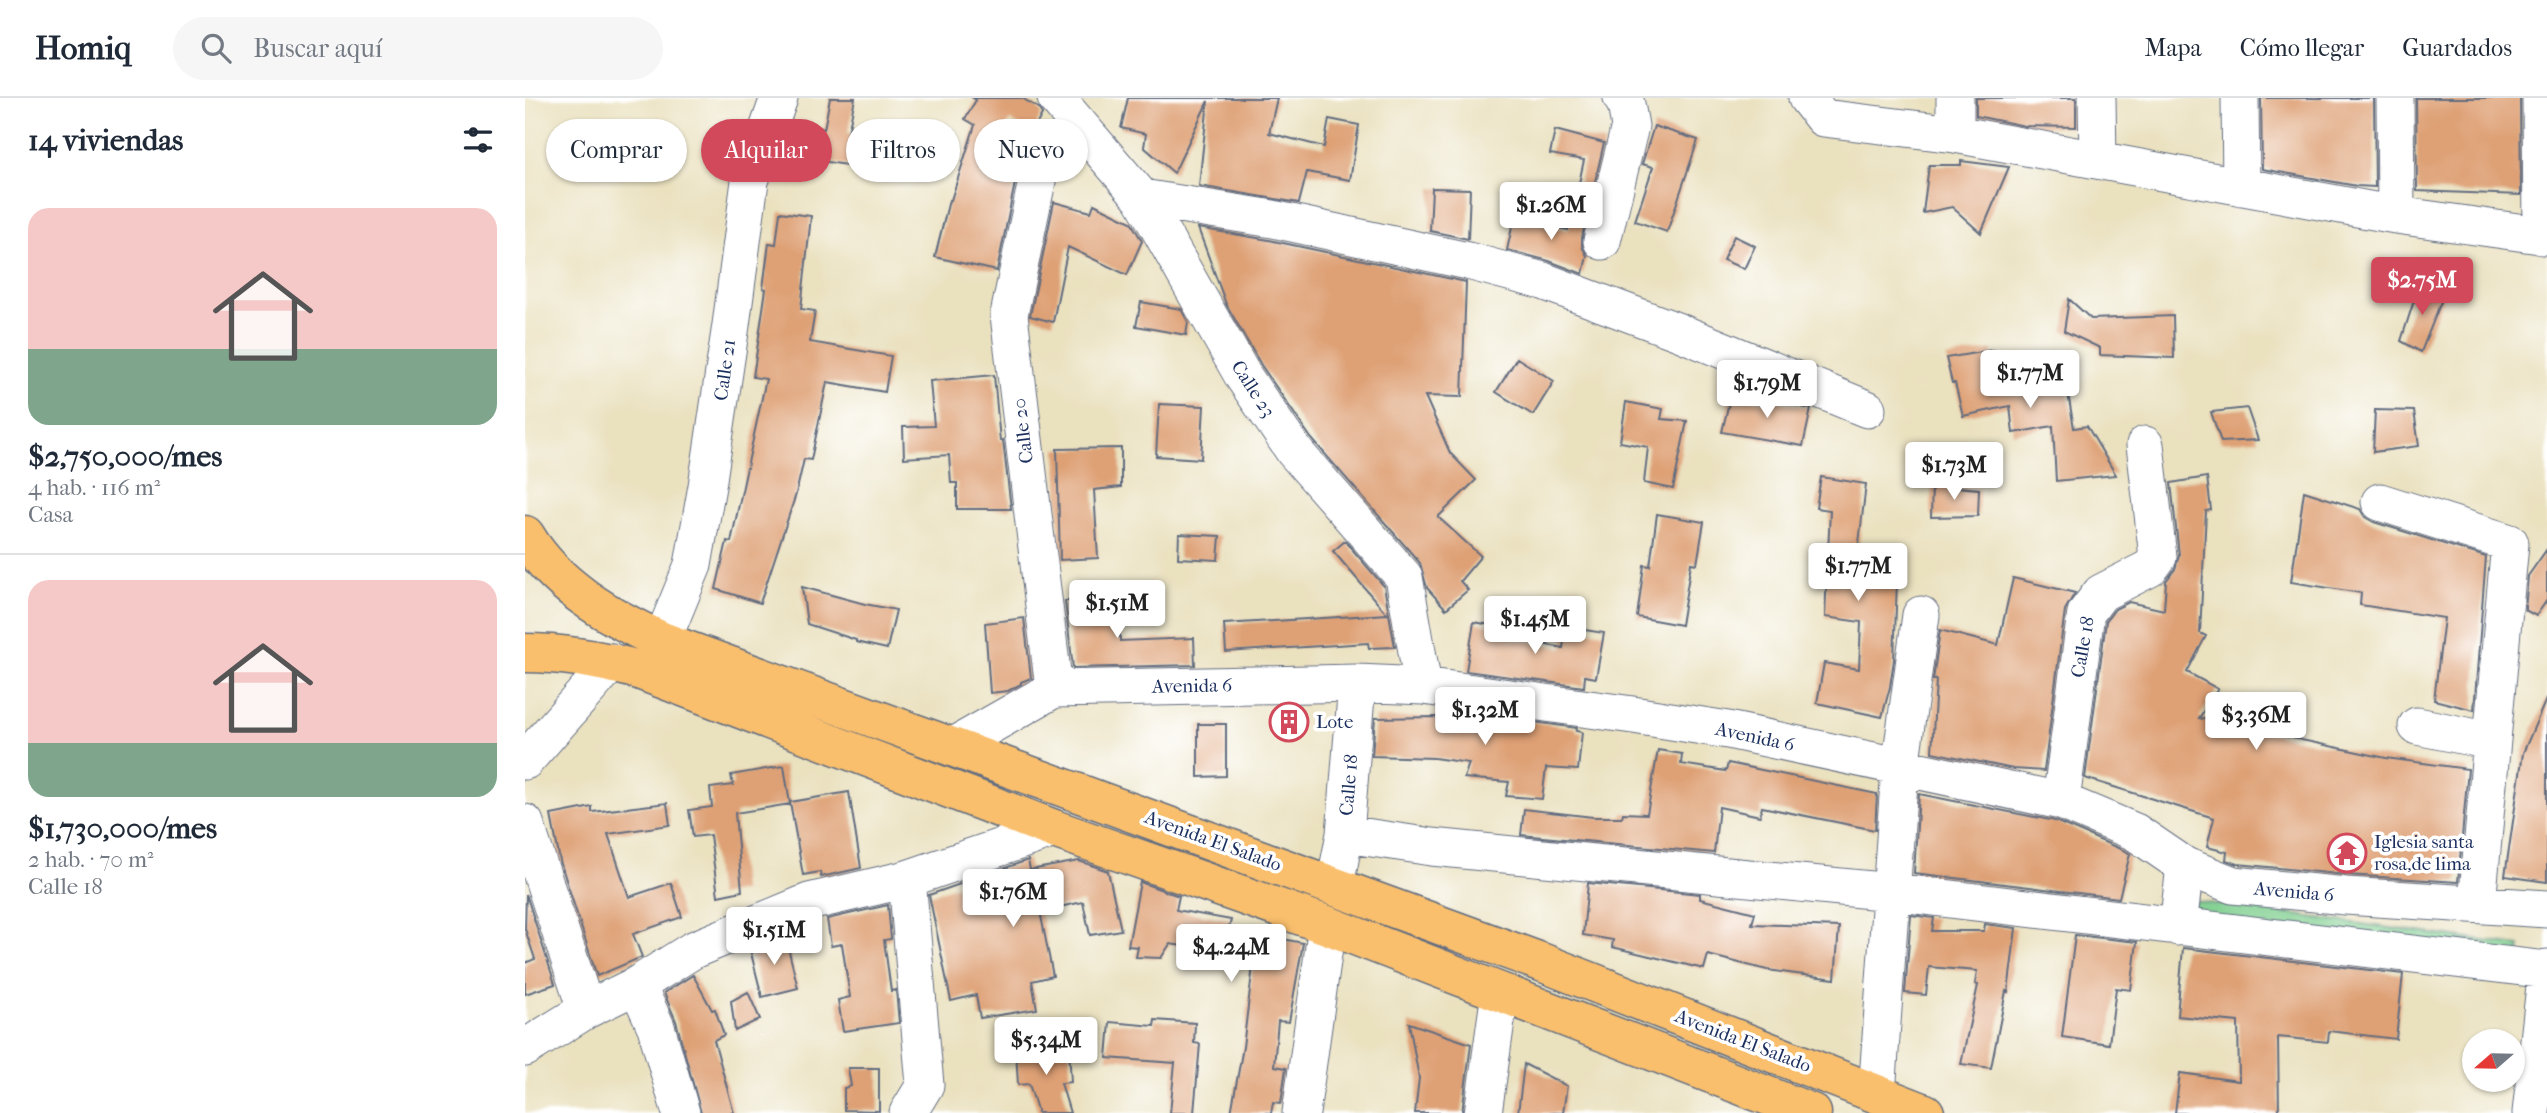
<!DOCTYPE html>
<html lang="es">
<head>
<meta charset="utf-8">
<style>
  body { margin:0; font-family:"IM FELL French Canon",serif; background:#f6f6f7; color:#1f2937; height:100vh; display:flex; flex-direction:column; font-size:26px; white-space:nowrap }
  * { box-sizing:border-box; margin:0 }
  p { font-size:23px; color:#747a83 }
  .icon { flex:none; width:38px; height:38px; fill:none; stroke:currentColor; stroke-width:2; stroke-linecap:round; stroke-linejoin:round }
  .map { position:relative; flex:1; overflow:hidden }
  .sheet { display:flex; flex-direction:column; background:#fff; width:525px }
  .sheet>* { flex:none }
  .banner { position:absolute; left:21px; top:21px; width:665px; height:63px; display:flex; gap:14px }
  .needle { width:46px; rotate:250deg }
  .buttons { position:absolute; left:1937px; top:931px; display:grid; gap:14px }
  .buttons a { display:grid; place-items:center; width:63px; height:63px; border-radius:50%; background:#fff; box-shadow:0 2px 5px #0004; font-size:35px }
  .price { position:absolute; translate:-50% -60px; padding:0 16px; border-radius:7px; background:#fff; color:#222; font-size:23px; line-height:46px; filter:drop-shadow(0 2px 4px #0008) }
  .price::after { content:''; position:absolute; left:50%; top:42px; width:21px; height:16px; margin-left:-10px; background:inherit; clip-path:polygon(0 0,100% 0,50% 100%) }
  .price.selected { background:#d1495b; color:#fff }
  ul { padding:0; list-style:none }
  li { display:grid; align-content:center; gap:14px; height:371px; padding:0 28px }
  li+li { border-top:2px solid #e0e1e3 }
  li span { display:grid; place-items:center; height:217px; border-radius:21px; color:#555 }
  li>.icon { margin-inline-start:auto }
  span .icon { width:126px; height:126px; fill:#fffc; stroke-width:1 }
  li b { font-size:30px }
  h2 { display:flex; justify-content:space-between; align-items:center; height:84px; padding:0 28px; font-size:30px }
  .pill { padding:0 24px; border-radius:32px; background:#fff; box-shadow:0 2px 5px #0004; font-size:24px; line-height:63px }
  .pill.selected { background:#d1495b; color:#fff }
  header { display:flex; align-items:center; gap:42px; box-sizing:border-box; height:98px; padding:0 35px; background:#fff; border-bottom:2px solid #e0e1e3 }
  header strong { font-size:33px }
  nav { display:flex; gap:38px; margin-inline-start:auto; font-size:24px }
  .search { width:490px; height:63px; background:#f6f6f7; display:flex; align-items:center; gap:18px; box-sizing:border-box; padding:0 24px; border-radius:38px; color:#747a83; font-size:26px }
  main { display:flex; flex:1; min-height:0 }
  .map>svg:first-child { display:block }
  .green { fill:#80cf8f; stroke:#4e7f76; stroke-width:2 }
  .building { fill:#dea075 }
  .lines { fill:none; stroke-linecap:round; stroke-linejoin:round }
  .minor-casing { stroke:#636d80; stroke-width:39 }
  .major-casing { stroke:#636d80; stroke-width:41 }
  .minor { stroke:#fff; stroke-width:37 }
  .major { stroke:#f9bf6d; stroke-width:38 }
  .labels { text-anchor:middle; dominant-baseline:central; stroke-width:7; stroke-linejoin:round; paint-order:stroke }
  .street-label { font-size:19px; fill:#1b2f5e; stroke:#fff }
  .poi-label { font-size:19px; fill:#1b2f5e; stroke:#fff; text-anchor:start }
</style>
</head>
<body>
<header>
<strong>Homiq</strong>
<div class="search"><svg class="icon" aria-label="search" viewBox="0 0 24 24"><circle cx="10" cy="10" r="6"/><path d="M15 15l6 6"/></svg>Buscar aquí</div>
<nav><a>Mapa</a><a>Cómo llegar</a><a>Guardados</a></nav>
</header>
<main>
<section class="sheet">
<h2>14 viviendas<svg class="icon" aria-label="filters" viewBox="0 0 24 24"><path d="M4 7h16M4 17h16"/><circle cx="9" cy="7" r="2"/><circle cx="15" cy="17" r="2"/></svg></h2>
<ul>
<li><span style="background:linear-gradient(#f6c9c9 65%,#7fa58c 0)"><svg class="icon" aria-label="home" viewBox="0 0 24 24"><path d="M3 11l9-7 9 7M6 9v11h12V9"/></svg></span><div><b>$2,750,000/mes</b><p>4 hab. · 116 m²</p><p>Casa</p></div></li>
<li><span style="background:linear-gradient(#f6c9c9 75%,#7fa58c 0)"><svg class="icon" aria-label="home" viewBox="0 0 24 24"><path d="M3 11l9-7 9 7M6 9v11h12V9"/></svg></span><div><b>$1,730,000/mes</b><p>2 hab. · 70 m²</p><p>Calle 18</p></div></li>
</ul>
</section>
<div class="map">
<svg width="2022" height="1015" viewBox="0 0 2022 1015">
  <rect width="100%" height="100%" fill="#fff"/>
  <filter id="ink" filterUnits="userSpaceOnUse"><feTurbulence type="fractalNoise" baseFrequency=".0143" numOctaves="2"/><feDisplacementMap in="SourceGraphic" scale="14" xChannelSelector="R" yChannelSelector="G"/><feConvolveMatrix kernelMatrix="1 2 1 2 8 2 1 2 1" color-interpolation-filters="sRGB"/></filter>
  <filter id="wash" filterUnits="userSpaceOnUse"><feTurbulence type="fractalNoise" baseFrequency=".00686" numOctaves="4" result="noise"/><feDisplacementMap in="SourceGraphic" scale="28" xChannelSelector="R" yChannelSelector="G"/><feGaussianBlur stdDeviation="1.57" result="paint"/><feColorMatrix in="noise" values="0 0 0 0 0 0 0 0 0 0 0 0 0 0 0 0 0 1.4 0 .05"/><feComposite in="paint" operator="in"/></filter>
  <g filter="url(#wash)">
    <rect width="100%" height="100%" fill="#eae1bf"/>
    <path class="green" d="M1669 803 1995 848 1993 866 1666 821Z"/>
    <g id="blocks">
      <path class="building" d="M305 0H330L323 35 382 44 376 76 266 58 271 26 299 31Z
        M448 0H497L513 10 517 16 507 35 485 22 458 69 491 80 472 173 410 159 424 102H426L450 27 440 21 451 2Z
        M603 0H752L744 35 799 49 804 21 834 27 825 82 782 74 774 105 674 88 683 3 649 75 619 49 621 36 596 30Z
        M1451 0H1551V29L1500 28 1451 18Z
        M1736 0H1849L1850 89 1832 88 1737 71Z
        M1891 0H1995L1996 97 1892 93Z
        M1129 28 1173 42 1142 134 1110 123 1128 69 1117 66Z
        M1030 32 1079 45 1065 105 1051 99 1059 62 1025 56Z
        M1436 63 1484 69 1456 135 1427 109 1398 115 1404 67H1436Z
        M907 90 945 91 943 141 905 133Z
        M529 104 566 114 569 106 606 124 617 143 602 177 543 149 528 224 505 218Z
        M1049 109 1062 118 1057 139V148L1062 158 1058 176 1024 163 982 152 989 120 1043 132Z
        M255 114 286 118 276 211 290 213 285 244 366 258 360 294 302 284 286 362 279 361 271 396 235 505 191 491 202 443 206 444 241 281 228 279 241 191 238 190 244 145 251 146Z
        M673 130 744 142 941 184 937 299 900 298 925 355 951 382 913 419 956 458 935 483 943 492 921 511 902 490 895 465 786 340 736 267 701 206Z
        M1209 138 1230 148 1219 171 1198 162Z
        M1894 187 1919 196 1896 254 1876 243Z
        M1544 201 1566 221 1648 218 1649 260 1575 257V250L1539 233Z
        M616 204 656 211 663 224 661 237 611 228Z
        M1468 252V282L1523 263 1536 285 1541 284 1549 330 1562 328 1591 377 1531 383 1528 328 1488 335 1485 308 1438 318 1430 285H1427L1421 260Z
        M992 260 1029 283 1008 317 971 294Z
        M469 277 475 343 478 342 486 411H432V385H426L424 357 379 360 378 329 409 328 405 283Z
        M1206 296 1246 305 1247 302 1286 311 1278 348 1197 334Z
        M1101 304 1138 311 1136 321 1162 323 1148 391 1119 385 1123 349 1095 344Z
        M634 306 679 308 676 361 631 358Z
        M1722 310 1733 342 1696 344 1686 314Z
        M1850 312 1889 313 1894 348 1848 354Z
        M596 350V389L569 392 573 460 535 462 532 351Z
        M1296 379 1341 386 1333 454 1373 457 1369 562 1365 589 1357 619 1292 605 1299 565 1334 571 1336 524 1300 519 1305 412 1291 410Z
        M1682 379 1686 412 1681 413 1675 535 1681 538 1662 574 1693 591 1674 620 1861 660 1943 671 1933 784 1823 777 1713 766 1701 762 1702 754 1682 749 1689 720 1560 680 1581 523 1590 511 1604 504 1639 512 1641 483 1650 471 1654 457 1646 385Z
        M1407 387 1454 391 1453 418 1406 419Z
        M1779 393 1835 411 1840 419 1849 424 1961 459 1949 612 1909 602 1919 520 1835 507 1836 495 1766 484Z
        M1132 416 1179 424 1172 466 1166 465 1156 527 1112 519 1119 467 1125 468Z
        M654 436 695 438 693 462 653 460Z
        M820 443 859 488 870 549 844 550 843 545 701 554 699 526 862 516 808 453Z
        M2022 451V502L2011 518 2000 512 2003 478Z
        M1488 480 1550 495 1540 512 1519 673 1488 671 1407 654 1411 582H1408L1415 532 1473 547Z
        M277 489 340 506 371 512 362 551 331 544V542L282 526Z
        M593 501 595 543 669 540 670 567 548 570 540 503Z
        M499 520 506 580 496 584V586L483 593 465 595 460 525Z
        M949 524 988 531 987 540 1038 550 1041 529 1079 535 1071 580 1060 578 1059 589 941 573Z
        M2022 599V784L1980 778 1998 655Z
        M943 615 1052 630 1051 633 1057 634 1053 672 1021 670 1017 701 981 698 984 684 939 680 944 665 909 660 847 658 850 620 912 619 942 623Z
        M673 626H701V678L673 679Z
        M1133 652 1157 656 1156 666 1201 673 1203 665 1352 696 1350 732 1237 709 1235 718 1194 709 1189 755 996 737 999 711 1068 719H1097L1098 715 1122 716Z
        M259 668 265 706 210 715 217 793 193 798 185 737 168 739 164 712 187 709 185 690 208 687 206 677Z
        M324 694 336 770 296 779 295 774 278 777 265 704Z
        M1394 696 1530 723 1600 753 1605 756 1594 800 1389 775Z
        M142 705 145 727 83 736 104 799 146 785 157 819 108 836 117 859 72 878 35 763 26 717 67 709V714Z
        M503 762 505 772 554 763 583 773 596 832 565 837 558 804 515 813 528 878 507 883 512 911 455 920 451 897 426 903 404 797Z
        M615 784 654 798 651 812 706 822 704 830 778 845 764 924 753 923 749 968 761 970 756 1005 748 1004 746 1015H706L718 949 729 859 645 846 636 860 611 859 613 849 603 848Z
        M1063 785 1175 796V801L1230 815 1227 826 1314 829 1310 881 1242 872 1183 857 1179 871 1087 849 1088 842 1058 837Z
        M1 796 30 886 0 896V865L10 861 0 831Z
        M363 807 366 841 359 842 366 893 371 892 374 925 318 933 313 902 325 899 317 846 306 848 302 821Z
        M1386 817 1409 820 1407 833H1459L1460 826 1491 830 1483 894 1481 893 1466 970 1436 966 1453 887 1450 886 1452 873 1404 869 1401 897 1380 895Z
        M260 837 273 890 237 899 225 851Z
        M1550 837 1612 844 1606 892 1591 890 1584 946 1537 939Z
        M1658 850 1878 876 1871 941 1804 933 1803 944 1753 939 1754 1015H1650L1655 975 1714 983 1713 924 1652 918Z
        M168 877 187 912 190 911 199 937 189 942 209 1015H176L151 923 139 895Z
        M223 894 235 921 210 933 206 903Z
        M630 922 670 925 669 945 675 946 669 1015H645L650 965 582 960 585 924 629 928Z
        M884 925 946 946 937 1015H890L894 980Z
        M544 950 546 984 536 985 545 1015H513L504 986 493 987 491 953Z
        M999 966 1042 988 1038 1015H993Z
        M323 970H354V1013L319 1012V990L326 988Z"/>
    </g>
  </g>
  <g filter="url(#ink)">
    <use href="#blocks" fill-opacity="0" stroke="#636d80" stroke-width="2"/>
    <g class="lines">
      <defs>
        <path id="minor" d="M531 0 617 100 718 278 769 353 879 479 898 588
          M1282 0 1298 20 1430 36 1871 117 2022 138
          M1430 0V36
          M1572 0 1573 62
          M1715 0 1716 89
          M1870 0 1871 117
          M2016 0 2017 138
          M513 78 484 217 529 591
          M617 100 748 121 943 163 1018 183 1154 234 1342 311
          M1077 143 1105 28 1101 6 1097 0
          M1855 404 1985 445 1952 806
          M137 543 168 467 182 388 206 227 225 83 254 0
          M1892 628 1966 643
          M429 648 529 591 832 585 898 588 1108 617 1203 632 1536 703 1610 734 1660 768 1708 787 1821 798 2022 811
          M0 663 87 564
          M1536 703 1561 515 1576 495 1625 470 1633 459 1620 347
          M0 725 61 912
          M820 736 907 749 1367 794 2022 872
          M382 781 400 987 383 1015
          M810 787 820 736 832 585
          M1653 829 1660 768
          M112 887 131 929 156 1015
          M0 950 61 912 112 887 168 852 284 804 382 781 529 731
          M1352 996 1375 670 1396 517
          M776 1015 802 827
          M958 1015 975 894
          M2006 1015 2022 870"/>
        <path id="major" d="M0 437C30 488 85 519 137 543L1016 864 1400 1015
          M0 555C38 555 77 562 114 572L529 731 802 827 1287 1015"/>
      </defs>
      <use href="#minor" class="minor-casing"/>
      <use href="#major" class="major-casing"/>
      <use href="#minor" class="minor"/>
      <use href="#major" class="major"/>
    </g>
  </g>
  <defs>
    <symbol id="building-ring" viewBox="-11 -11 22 22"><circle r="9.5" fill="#fff" stroke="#d1495b" stroke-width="1.5"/><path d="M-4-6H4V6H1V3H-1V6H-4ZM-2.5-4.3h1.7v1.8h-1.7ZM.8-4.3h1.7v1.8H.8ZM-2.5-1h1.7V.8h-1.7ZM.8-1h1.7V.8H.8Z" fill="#d1495b"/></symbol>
    <symbol id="temple-ring" viewBox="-11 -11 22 22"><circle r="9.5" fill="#fff" stroke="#d1495b" stroke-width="1.5"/><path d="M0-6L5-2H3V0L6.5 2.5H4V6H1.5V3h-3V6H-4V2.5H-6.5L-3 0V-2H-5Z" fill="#d1495b"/></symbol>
  </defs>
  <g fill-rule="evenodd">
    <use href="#building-ring" x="742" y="602" width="44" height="44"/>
    <use href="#temple-ring" x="1800" y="733" width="44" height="44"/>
  </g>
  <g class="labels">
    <g class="street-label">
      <text transform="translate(200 272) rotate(-82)">Calle 21</text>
      <text transform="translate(728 291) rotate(57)">Calle 23</text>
      <text transform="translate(498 333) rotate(-97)">Calle 20</text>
      <text transform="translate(1558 549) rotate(-80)">Calle 18</text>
      <text transform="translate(667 588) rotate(-1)">Avenida 6</text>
      <text transform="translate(1230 639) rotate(12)">Avenida 6</text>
      <text transform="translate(824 687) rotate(-85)">Calle 18</text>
      <text transform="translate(688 743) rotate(20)">Avenida El Salado</text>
      <text transform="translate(1769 794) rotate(5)">Avenida 6</text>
      <text transform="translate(1218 943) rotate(21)">Avenida El Salado</text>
    </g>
    <g class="poi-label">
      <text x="791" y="624">Lote</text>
      <text x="1849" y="744">Iglesia santa<tspan x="1849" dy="22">rosa,de lima</tspan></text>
    </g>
  </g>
</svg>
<div class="buttons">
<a><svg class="needle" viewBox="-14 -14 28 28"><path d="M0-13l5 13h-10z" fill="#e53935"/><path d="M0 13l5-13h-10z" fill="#747a83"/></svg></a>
</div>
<b class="price" style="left:1026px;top:144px">$1.26M</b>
<b class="price selected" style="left:1897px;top:219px">$2.75M</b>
<b class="price" style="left:1505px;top:312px">$1.77M</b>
<b class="price" style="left:1242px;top:322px">$1.79M</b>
<b class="price" style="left:1429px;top:404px">$1.73M</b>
<b class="price" style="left:1333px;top:505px">$1.77M</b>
<b class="price" style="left:592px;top:542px">$1.51M</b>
<b class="price" style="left:1010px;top:558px">$1.45M</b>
<b class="price" style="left:960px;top:649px">$1.32M</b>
<b class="price" style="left:1731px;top:654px">$3.36M</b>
<b class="price" style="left:488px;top:831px">$1.76M</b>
<b class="price" style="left:249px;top:869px">$1.51M</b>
<b class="price" style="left:706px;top:886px">$4.24M</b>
<b class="price" style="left:521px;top:979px">$5.34M</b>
<div class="banner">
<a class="pill">Comprar</a>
<a class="pill selected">Alquilar</a>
<a class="pill">Filtros</a>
<a class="pill">Nuevo</a>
</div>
</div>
</main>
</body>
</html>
